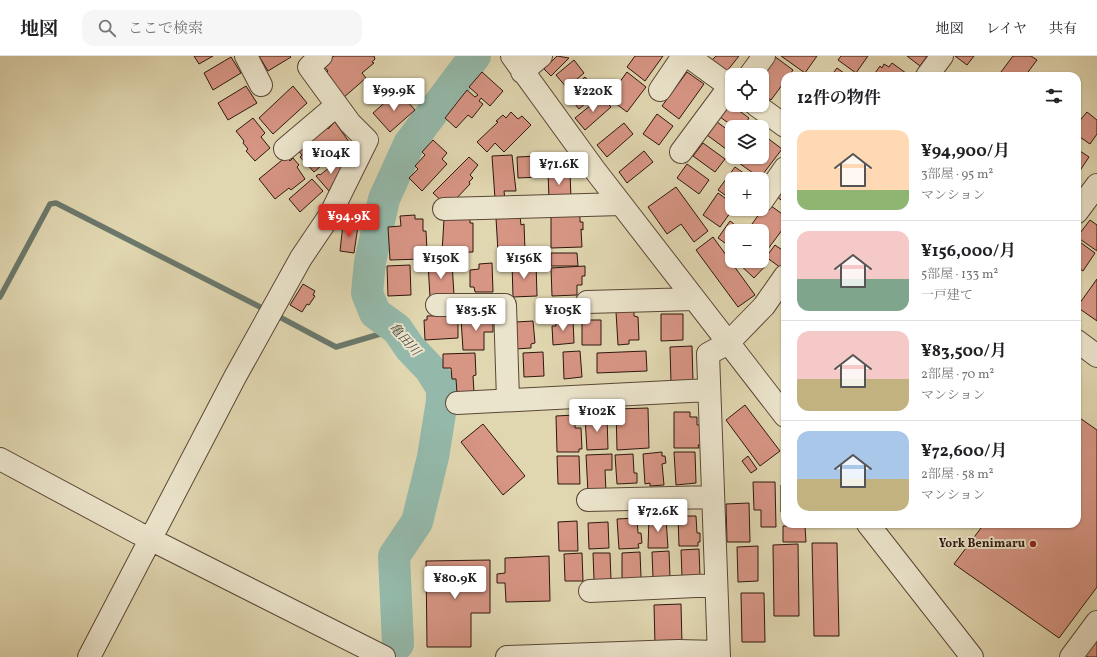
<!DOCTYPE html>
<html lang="ja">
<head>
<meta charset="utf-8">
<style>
  body { margin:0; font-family:Vollkorn,"Noto Serif JP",serif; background:#f6f6f6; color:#202124; height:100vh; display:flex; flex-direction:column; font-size:15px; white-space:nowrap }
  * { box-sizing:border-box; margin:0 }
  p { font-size:13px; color:#757577 }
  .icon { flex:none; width:22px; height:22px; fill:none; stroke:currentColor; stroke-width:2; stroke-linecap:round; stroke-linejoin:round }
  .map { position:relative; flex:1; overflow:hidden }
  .panel { position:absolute; left:781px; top:16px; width:300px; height:456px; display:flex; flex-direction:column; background:#fff; border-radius:12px; box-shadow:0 1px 3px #0004 }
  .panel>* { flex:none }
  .buttons { position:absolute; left:725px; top:12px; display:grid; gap:8px }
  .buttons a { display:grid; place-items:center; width:44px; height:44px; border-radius:8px; background:#fff; box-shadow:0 1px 3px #0004; font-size:20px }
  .price { position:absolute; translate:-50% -34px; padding:0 9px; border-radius:4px; background:#fff; color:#222; font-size:13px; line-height:26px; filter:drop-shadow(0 1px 2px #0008) }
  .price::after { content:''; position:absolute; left:50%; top:24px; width:12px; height:9px; margin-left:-6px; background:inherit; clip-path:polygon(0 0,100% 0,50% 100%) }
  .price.on { background:#d93025; color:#fff }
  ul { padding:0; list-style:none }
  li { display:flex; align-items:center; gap:12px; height:100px; padding:0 16px }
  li+li { border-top:1px solid #e0e0e0 }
  li span { display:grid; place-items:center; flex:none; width:112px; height:80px; border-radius:12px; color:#555 }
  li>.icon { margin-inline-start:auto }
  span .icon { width:48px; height:48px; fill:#fffc; stroke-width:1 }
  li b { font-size:17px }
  h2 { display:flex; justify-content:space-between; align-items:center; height:48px; padding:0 16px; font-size:17px }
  header { display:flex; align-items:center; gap:24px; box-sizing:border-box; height:56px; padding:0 20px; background:#fff; border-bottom:1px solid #e0e0e0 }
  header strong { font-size:19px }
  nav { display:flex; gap:22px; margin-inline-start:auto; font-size:14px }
  .search { width:280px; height:36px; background:#f6f6f6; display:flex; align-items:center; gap:10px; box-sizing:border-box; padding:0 14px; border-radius:12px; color:#757577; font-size:15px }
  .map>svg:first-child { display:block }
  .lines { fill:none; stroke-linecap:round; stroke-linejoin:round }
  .stream { stroke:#6b786b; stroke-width:5.5 }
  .river { stroke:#94b9aa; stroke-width:32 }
  .building { fill:#d79584; stroke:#2e170d }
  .minor-casing { stroke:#5a4736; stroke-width:24 }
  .minor { stroke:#ebe4cc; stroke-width:22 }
  .poi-dot { fill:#8f2418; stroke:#ebe4cc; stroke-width:1.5 }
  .labels { text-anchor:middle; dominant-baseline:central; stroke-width:4; stroke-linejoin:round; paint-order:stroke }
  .poi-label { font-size:12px; font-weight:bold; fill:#2e170d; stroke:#ebe4cc; text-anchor:end }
  .water-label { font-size:13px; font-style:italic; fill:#4d483c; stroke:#ebe4cc }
</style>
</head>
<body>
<header>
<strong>地図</strong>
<div class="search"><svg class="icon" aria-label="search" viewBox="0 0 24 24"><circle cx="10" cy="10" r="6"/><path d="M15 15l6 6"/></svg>ここで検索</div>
<nav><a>地図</a><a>レイヤ</a><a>共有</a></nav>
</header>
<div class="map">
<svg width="1097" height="601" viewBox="0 0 1097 601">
  <rect width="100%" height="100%" fill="#e0d6b0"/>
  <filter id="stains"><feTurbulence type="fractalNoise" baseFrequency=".005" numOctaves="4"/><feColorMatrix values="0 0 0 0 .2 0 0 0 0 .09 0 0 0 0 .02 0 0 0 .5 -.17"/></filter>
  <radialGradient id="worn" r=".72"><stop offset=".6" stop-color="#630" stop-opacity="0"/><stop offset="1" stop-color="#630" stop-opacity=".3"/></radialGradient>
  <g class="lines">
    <path class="stream" d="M0 241 50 148 56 147 266 254
      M274 258 336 291 397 273"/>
    <path class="river" d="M398 588 394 500 417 466 433 401 442 345V332L430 313 410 292 397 273 375 257 367 237 370 206 384 143 409 88 475 0"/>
  </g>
  <path class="building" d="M194 0H213L199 8Z
    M259 0H290L291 1 268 15Z
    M334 0H374L375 3 372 6 374 7 362 17 366 22 343 42 324 19 328 15 323 9Z
    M557 0 569 2 551 20 544 13Z
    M635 0H663L645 25 627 11Z
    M716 0H739L727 15 712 4Z
    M774 0 793 14 789 20H785V25L771 44 762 38V19Z
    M781 0H817L805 17Z
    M841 0H868L856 17 838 4Z
    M907 0H927L920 10Z
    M955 0H974L967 9Z
    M1013 0H1031L1037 4 1025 20H998Z
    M231 1 241 17 213 34 204 17Z
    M574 4 584 17 567 32 556 19Z
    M892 7 910 20H873L880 10 882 12 884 8 889 11Z
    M837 12 848 20H831Z
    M482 16 503 35 490 50 481 42 479 45 483 48 472 62 468 59 456 72 445 62 467 34 475 41 478 39 469 31Z
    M627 16 646 31 627 56 608 42Z
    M687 16 704 28 679 63 662 50Z
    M585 21 598 37 579 53 566 37Z
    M246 30 257 47 228 64 218 47Z
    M293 30 307 47 273 78 259 62Z
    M398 35 415 54 390 76 373 57Z
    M602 40 611 51 585 74 575 62Z
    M730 48 749 62 743 71H734L720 61Z
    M511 56 518 63 522 60 531 69 504 96 495 87 487 96 477 86 498 66 496 65 503 59 506 62Z
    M1087 56 1097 64V78L1090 88 1077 79V68Z
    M657 58 673 70 659 89 643 78Z
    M253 62 265 77 261 81 270 92 255 105 246 95 248 93 243 87 244 85 236 75Z
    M335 66 349 86 314 116 300 101 302 99 296 92 324 68 328 73Z
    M717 66 732 77V93L730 96 707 79Z
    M624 67 633 78 607 101 597 89Z
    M762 78 782 93 760 122 739 107 744 101H762Z
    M433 84 447 97 442 103 447 108 422 135 409 122 418 113 415 110 425 99 422 96Z
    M703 87 725 103 715 116 693 100Z
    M1077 93 1089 101 1077 119Z
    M644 95 653 106 627 127 619 116Z
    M512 99 516 135H504L505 144 495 143 492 100Z
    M287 100 290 105 293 102 299 109 297 111 305 123 291 134 289 132 275 143 259 123Z
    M538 100 539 121 518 122 517 101Z
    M469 101 478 109 470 119 473 122 469 126 470 128 454 145 451 142 445 148 433 137Z
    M339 104 345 107 329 135 316 120 319 118 320 119Z
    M687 108 709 124 699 138 677 122Z
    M735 111 752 123H732V144L718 134Z
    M548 116H570L571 143 549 144Z
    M312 123 323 135 300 156 289 143Z
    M785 127V147L776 140Z
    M676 131 708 175 694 186 681 168 667 178 648 151Z
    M718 137 732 147 733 153 720 171 703 159Z
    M767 147 785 160V170L765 197 762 195V175H747Z
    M415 159V163H423V175H426L427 194H424V197H422V203L390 204 388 171 401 170 400 160Z
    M551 159H580V166H583V174L581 173 582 191 551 192Z
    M520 160 521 169 524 168 525 194 498 196 496 162Z
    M470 162V167H473V196L442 197 444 163Z
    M1090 164 1097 169V195L1077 181Z
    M730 165 743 175H732V192L718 182Z
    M343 168 358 170 354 197 340 195Z
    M713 181 755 239 738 251 696 194Z
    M1077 184 1095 197 1083 215 1077 211Z
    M775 189 785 196V206L781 212 766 201Z
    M551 197H577L578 210H551Z
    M762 201 768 207 754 222 736 205H762Z
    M536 206 537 240 513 241 512 207Z
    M452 207 454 239 430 241 428 208Z
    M492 207 493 236H475L474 231H470V214L479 213V208Z
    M410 209 411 239 388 240 387 210Z
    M585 210V220H582V229H577V239L552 240 551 212Z
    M1097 223V265L1077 251Z
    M303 228 315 235 313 239 315 240 309 249 307 248 302 256 290 249Z
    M634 255V260L638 261 639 284H629V288L618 289 616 256Z
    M661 258H683V284L661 285Z
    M458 259V282L425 284 424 264H427V260Z
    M493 261V276H484V294H463L461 263Z
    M573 263 574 287 553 289 552 270H556L555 264Z
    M582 264H601V289H582Z
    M533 265 535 287 531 288V292L515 293 516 266Z
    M692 290 693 326 671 327 670 291Z
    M580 295 582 321 564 323 563 296Z
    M646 295 647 315 597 317V297Z
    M543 296 544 320 524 321 523 297Z
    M475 297 476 319 473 320 474 336 457 337 456 323H452L451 312H443V298Z
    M745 349 780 395 760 410 726 364Z
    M648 352 649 392 617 394 616 353Z
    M674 356H690V361H697V369H701V389H698L699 392H674Z
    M575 359V372H581L582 393H579V396H557L556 360Z
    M607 360 608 393 587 394 585 361Z
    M1077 360 1097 374V531L1059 582 954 508 984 468H1077Z
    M483 368 525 420 503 439 461 386Z
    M662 396V400H665L666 407 662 408 664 429 650 430V427L645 428 643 398Z
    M674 396H695L696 427 676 429Z
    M612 398V414H605L606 436 588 437 586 399Z
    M633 398 634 417H637V427L617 428 615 399Z
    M557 400H579L580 428H558Z
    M748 400 757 413 751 417 742 405Z
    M753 426H775L776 471H761V454H754Z
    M781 429H785V456H781Z
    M749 447 750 486H727L726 448Z
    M678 460H696L697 477H700V486H698V490H679Z
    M637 462 638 477H641L642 487 638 488 639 492 619 493 617 463Z
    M649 462H666L668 492H648Z
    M577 465 578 495H559L558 466Z
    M608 466 609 492 589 493 588 467Z
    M783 470H805L806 486H783Z
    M812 487H837L839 580H814Z
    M798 488 799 560H774L773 489Z
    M758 490V525L738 526 737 491Z
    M699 493 700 520 682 521 681 494Z
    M669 495 670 521 653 522 652 496Z
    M640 496 641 522 622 523V497Z
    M582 497 583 525H565L564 498Z
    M593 497H610L611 524H594Z
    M549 500 550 545 506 546 505 527H497V518L505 517V502Z
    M490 504V557H471V591H427L426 505Z
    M741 537H764L765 586H742Z
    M681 548 682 588 655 589 654 549Z
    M1097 577V601H1088L1083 597Z"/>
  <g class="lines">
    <defs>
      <path id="minor" d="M246 0 261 29
        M512 0 594 113 785 360
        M688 0 732 32
        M522 16 541 0
        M750 19 764 0
        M927 20 942 0
        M660 34 683 0
        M756 49 785 70
        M285 93 337 49
        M681 96 730 30
        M762 145 785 112
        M444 153 621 148
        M1077 156 1097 129
        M587 246 694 243
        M437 249H505L508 344
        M1077 285 1097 300
        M457 347 709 334
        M0 403 138 477 384 601
        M588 444 713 441
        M868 468 972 601
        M590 535 716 529
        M89 601 235 321 301 202 330 159 367 84 350 67 309 11 321 0
        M507 601 678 595 718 596
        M719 601 708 298 728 287 764 250 785 220
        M1071 601 1097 566"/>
    </defs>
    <use href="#minor" class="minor-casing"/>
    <use href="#minor" class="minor"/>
  </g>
  <circle class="poi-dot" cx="1033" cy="488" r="4"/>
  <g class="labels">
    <g class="poi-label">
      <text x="1025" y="488">York Benimaru</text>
    </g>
    <g class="water-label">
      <text transform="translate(404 284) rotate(48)">亀田川</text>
    </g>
  </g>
  <rect width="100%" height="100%" filter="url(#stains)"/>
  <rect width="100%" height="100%" fill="url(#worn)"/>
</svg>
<div class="buttons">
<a><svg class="icon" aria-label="locate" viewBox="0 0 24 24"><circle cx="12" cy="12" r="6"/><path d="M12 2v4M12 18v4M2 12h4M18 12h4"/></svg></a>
<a><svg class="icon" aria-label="layers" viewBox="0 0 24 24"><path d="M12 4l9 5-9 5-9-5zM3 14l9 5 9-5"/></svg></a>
<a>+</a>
<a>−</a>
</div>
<b class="price" style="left:394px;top:56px">¥99.9K</b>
<b class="price" style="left:593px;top:57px">¥220K</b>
<b class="price" style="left:331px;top:119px">¥104K</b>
<b class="price" style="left:559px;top:130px">¥71.6K</b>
<b class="price on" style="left:349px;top:182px">¥94.9K</b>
<b class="price" style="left:441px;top:224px">¥150K</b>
<b class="price" style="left:524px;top:224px">¥156K</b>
<b class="price" style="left:476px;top:276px">¥83.5K</b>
<b class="price" style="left:563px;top:276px">¥105K</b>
<b class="price" style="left:597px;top:377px">¥102K</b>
<b class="price" style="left:658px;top:477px">¥72.6K</b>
<b class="price" style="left:455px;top:544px">¥80.9K</b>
<section class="panel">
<h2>12件の物件<svg class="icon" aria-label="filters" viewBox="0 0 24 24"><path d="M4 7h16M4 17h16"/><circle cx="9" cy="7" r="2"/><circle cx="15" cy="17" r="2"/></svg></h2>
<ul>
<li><span style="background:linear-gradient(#ffd9b3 75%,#8fb573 0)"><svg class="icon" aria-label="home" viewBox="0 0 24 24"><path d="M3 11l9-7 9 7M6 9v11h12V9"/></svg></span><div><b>¥94,900/月</b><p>3部屋 · 95 m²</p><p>マンション</p></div></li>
<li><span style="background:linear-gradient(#f6c9c9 60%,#7fa58c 0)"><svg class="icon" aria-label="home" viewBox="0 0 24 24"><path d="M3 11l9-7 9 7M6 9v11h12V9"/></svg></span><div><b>¥156,000/月</b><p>5部屋 · 133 m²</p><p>一戸建て</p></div></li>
<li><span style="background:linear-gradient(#f6c9c9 60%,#c2b280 0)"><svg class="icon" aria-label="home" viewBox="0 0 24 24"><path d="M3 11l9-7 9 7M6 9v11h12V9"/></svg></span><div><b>¥83,500/月</b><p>2部屋 · 70 m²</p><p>マンション</p></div></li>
<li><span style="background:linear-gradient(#a9c7e8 60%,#c2b280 0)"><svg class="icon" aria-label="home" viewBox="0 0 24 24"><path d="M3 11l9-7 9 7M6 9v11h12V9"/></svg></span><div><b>¥72,600/月</b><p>2部屋 · 58 m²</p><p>マンション</p></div></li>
</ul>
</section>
</div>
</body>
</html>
